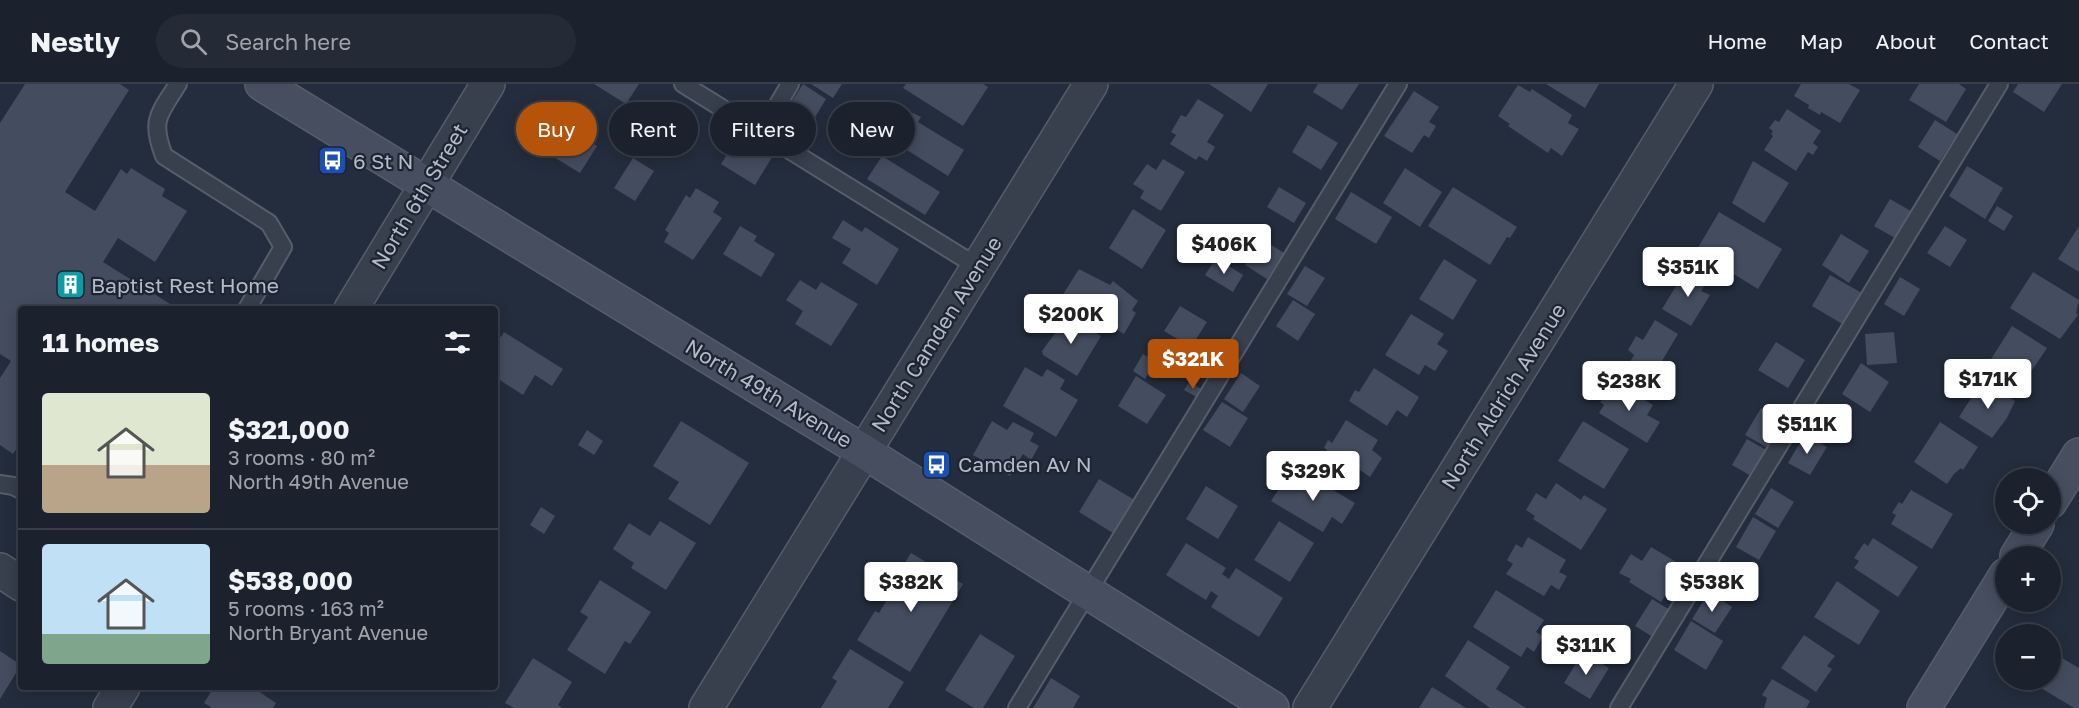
<!DOCTYPE html>
<html lang="en">
<head>
<meta charset="utf-8">
<style>
  body { margin:0; font-family:"Golos Text",sans-serif; background:#242a36; color:#f1f3f6; height:100vh; display:flex; flex-direction:column; font-size:22px; white-space:nowrap }
  * { box-sizing:border-box; margin:0 }
  p { font-size:20px; color:#a0a4aa }
  .icon { flex:none; width:33px; height:33px; fill:none; stroke:currentColor; stroke-width:2; stroke-linecap:round; stroke-linejoin:round }
  .map { position:relative; flex:1; overflow:hidden }
  .sheet { position:absolute; left:18px; top:222px; width:480px; height:384px; display:flex; flex-direction:column; background:#1b222e; border-radius:6px; box-shadow:0 3px 15px #0003,0 0 0 2px #393f4a }
  .sheet>* { flex:none }
  .banner { position:absolute; left:516px; top:18px; width:570px; height:54px; display:flex; gap:12px }
  .fabs { position:absolute; left:1995px; top:384px; display:grid; gap:12px }
  .fabs a { display:grid; place-items:center; width:66px; height:66px; border-radius:50%; background:#1b222e; box-shadow:0 3px 15px #0003,0 0 0 2px #393f4a; font-size:30px }
  .price { position:absolute; translate:-50% -51px; padding:0 14px; border-radius:6px; background:#fff; color:#222; font-size:20px; line-height:39px; filter:drop-shadow(0 2px 3px #0008) }
  .price::after { content:''; position:absolute; left:50%; top:36px; width:18px; height:14px; margin-left:-9px; background:inherit; clip-path:polygon(0 0,100% 0,50% 100%) }
  .price.active { background:#b45309; color:#fff }
  ul { padding:0; list-style:none }
  li { display:flex; align-items:center; gap:18px; height:150px; padding:0 24px }
  li+li { border-top:2px solid #393f4a }
  li span { display:grid; place-items:center; flex:none; width:168px; height:120px; border-radius:6px; color:#555 }
  li>.icon { margin-inline-start:auto }
  span .icon { width:72px; height:72px; fill:#fffc; stroke-width:1 }
  li b { font-size:26px }
  h2 { display:flex; justify-content:space-between; align-items:center; height:72px; padding:0 24px; font-size:26px }
  .tag { padding:0 21px; border-radius:27px; background:#1b222e; box-shadow:0 3px 15px #0003,0 0 0 2px #393f4a; font-size:21px; line-height:54px }
  .tag.active { background:#b45309; color:#fff }
  header { display:flex; align-items:center; gap:36px; box-sizing:border-box; height:84px; padding:0 30px; background:#1b222e; border-bottom:2px solid #393f4a }
  header strong { font-size:28px }
  nav { display:flex; gap:33px; margin-inline-start:auto; font-size:21px }
  .search { width:420px; height:54px; background:#242a36; display:flex; align-items:center; gap:15px; box-sizing:border-box; padding:0 21px; border-radius:33px; color:#a0a4aa; font-size:22px }
  .map>svg:first-child { display:block }
  .building { fill:#444c5f }
  .lines { fill:none; stroke-linecap:round; stroke-linejoin:round }
  .lane-casing { stroke:#565d6b; stroke-width:20 }
  .street-casing { stroke:#565d6b; stroke-width:36 }
  .secondary-casing { stroke:#565d6b; stroke-width:36 }
  .lane { stroke:#383f4d; stroke-width:16 }
  .street { stroke:#383f4d; stroke-width:33 }
  .secondary { stroke:#464e60; stroke-width:33 }
  .labels { text-anchor:middle; dominant-baseline:central; stroke-width:4.5; stroke-linejoin:round; paint-order:stroke }
  .poi-label { font-size:21px; fill:#b4bac8; stroke:#1d2432; text-anchor:start }
  .street-label { font-size:21px; fill:#b4bac8; stroke:#1d2432 }
</style>
</head>
<body>
<header>
<strong>Nestly</strong>
<div class="search"><svg class="icon" aria-label="search" viewBox="0 0 24 24"><circle cx="10" cy="10" r="6"/><path d="M15 15l6 6"/></svg>Search here</div>
<nav><a>Home</a><a>Map</a><a>About</a><a>Contact</a></nav>
</header>
<div class="map">
<svg width="2079" height="624" viewBox="0 0 2079 624">
  <rect width="100%" height="100%" fill="#242d3d"/>
  <path class="building" d="M25 0H120L129 6 65 108 95 127 121 85 127 90 131 84 165 105 162 112 187 127 155 178 118 154 103 178 178 225H21V358L13 370 0 361V294L11 277 0 270V39Z
    M594 0H639L626 20Z
    M803 0 826 15 809 43 785 28Z
    M811 0H842L833 14Z
    M906 0H983L988 3 963 42 903 4Z
    M1209 0H1268L1251 28Z
    M1318 0H1359L1342 26 1313 8Z
    M1546 0H1599L1585 24Z
    M1801 0H1849L1860 6 1840 39 1821 28 1820 31 1808 24 1809 21 1794 12Z
    M1919 0H1959L1966 5 1946 38 1909 16Z
    M2018 0H2062L2044 28 2013 8Z
    M1518 1 1530 8 1532 5 1572 31 1568 39 1579 45 1562 72 1551 64 1548 69 1508 42 1510 40 1498 32Z
    M1414 7 1439 23 1429 38 1436 42 1429 54 1424 51 1412 69 1384 52Z
    M1198 15 1224 31 1207 58 1215 63 1207 77 1199 72 1196 76 1170 60 1176 51 1171 48 1181 31 1186 33Z
    M897 21 921 33 918 38 964 66 948 92 899 61 902 57 891 50 893 47 884 41Z
    M1787 25 1821 47 1813 59 1818 63 1813 71 1808 68 1796 87 1764 66 1773 52 1771 50 1773 47 1769 44 1775 36 1779 38Z
    M536 30 571 52 574 48 597 62 580 89 521 53Z
    M666 33 682 43 670 61 655 52Z
    M1935 36 1957 50 1940 77 1918 63Z
    M1308 41 1338 59 1321 86 1292 68Z
    M741 49 774 70 755 101 721 80Z
    M882 72 940 108 925 131 867 95Z
    M633 74 654 87 635 117 614 104Z
    M1163 75 1185 88 1161 127 1140 114 1144 107 1133 100 1147 80 1156 86Z
    M1753 77 1789 99 1764 139 1732 119Z
    M1967 82 2003 104 1985 135 1949 112Z
    M1405 84 1442 108 1420 143 1383 119Z
    M1279 103 1306 119 1294 139 1267 123Z
    M1453 103 1517 143 1510 154 1507 153 1490 181 1428 142Z
    M696 104 719 118 713 128 722 134 693 176 664 158 669 149 665 146 686 111 690 114Z
    M1351 108 1392 133 1376 160 1335 135Z
    M1890 115 1911 127 1895 154 1874 142Z
    M1997 122 2013 132 2004 147 1988 137Z
    M1133 125 1166 146 1142 185 1109 164Z
    M1719 128 1782 165 1758 205 1696 167Z
    M843 136 862 148 865 143 899 165 877 201 842 179 851 165 832 154Z
    M740 142 757 152 754 157 775 170 761 193 723 170Z
    M1945 142 1967 156 1950 183 1927 169Z
    M2079 142V188L2058 175Z
    M1841 150 1869 167 1849 199 1822 181Z
    M1262 155 1284 169 1267 195 1245 181Z
    M1216 174 1243 191 1233 208 1205 191Z
    M1444 175 1477 196 1453 236 1419 215Z
    M1305 182 1325 194 1307 222 1287 210Z
    M1687 184 1708 196 1701 207 1710 211 1691 242 1662 225Z
    M1079 185 1110 201 1113 197 1138 217 1132 226 1136 229 1124 250 1062 212Z
    M2033 188 2079 216 2076 229 2078 231 2060 255 2010 224Z
    M1830 191 1862 209 1844 241 1812 222Z
    M1900 193 1920 205 1904 232 1884 220Z
    M800 196 816 206 821 198 858 220 831 262 795 240 803 227 786 216Z
    M1293 216 1315 230 1298 257 1276 242Z
    M1180 222 1207 238 1191 263 1164 247Z
    M1411 230 1444 250 1437 260 1448 267 1435 287 1425 281 1419 291 1385 271Z
    M1068 231 1101 252 1077 292 1043 271 1042 267Z
    M1655 236 1678 250 1662 277 1669 281 1660 296 1630 278 1634 271 1628 266 1636 252 1643 256Z
    M2012 242 2047 264 2022 301 1988 280Z
    M504 248 563 285 552 302 535 291 523 311 495 293V249L501 253Z
    M1894 248 1897 279 1867 281 1865 250Z
    M1776 258 1805 276 1788 304 1758 286Z
    M1143 270 1156 278 1145 295 1133 287Z
    M1183 279 1199 288 1194 297 1178 287Z
    M1861 279 1889 298 1870 328 1842 310Z
    M1025 283 1042 293 1047 285 1065 296 1060 305 1078 316 1056 353 1003 322Z
    M1374 284 1419 313 1407 333 1397 326 1387 342 1349 317 1355 306 1359 308Z
    M1241 289 1260 302 1243 328 1224 315Z
    M1136 292 1166 311 1147 340 1118 322Z
    M1982 297 2015 317 2007 334 1992 354 1959 333Z
    M1189 298 1203 306 1198 314 1184 306Z
    M1617 299 1653 321 1647 331 1660 338 1647 359 1599 329 1604 321 1600 318Z
    M1222 318 1248 334 1230 363 1203 346Z
    M1761 324 1784 337 1768 364 1745 351Z
    M1346 336 1378 356 1372 366 1382 374 1370 393 1360 386 1354 396 1321 376 1327 366 1324 364 1328 356 1332 359Z
    M681 337 749 379 710 441 668 415 679 398 653 382Z
    M992 337 1007 346 1013 338 1034 349 1030 357 1039 362 1031 376 1023 370 1010 392 973 371Z
    M1583 337 1629 365 1604 405 1558 377Z
    M1940 338 1978 363 1963 386 1961 384 1954 390 1947 400 1914 378Z
    M587 346 603 357 594 371 578 361Z
    M1805 350 1827 363 1810 391 1788 379Z
    M1747 355 1766 366 1751 392 1732 381Z
    M1308 391 1355 419 1342 440 1332 433 1323 448 1271 417 1287 392 1302 402Z
    M1099 395 1133 415 1113 449 1079 428Z
    M1556 399 1581 416 1584 411 1607 425 1581 466 1533 435 1535 432 1526 426 1536 409 1546 415Z
    M1206 402 1238 422 1218 455 1186 435Z
    M1771 404 1794 418 1778 444 1755 430Z
    M1911 406 1953 430 1932 465 1891 440 1896 431 1892 429 1899 418 1902 420Z
    M541 423 555 432 544 450 530 441Z
    M1753 433 1776 447 1759 476 1736 463Z
    M660 437 696 459 666 506 631 484 634 479 613 465 629 439 650 452Z
    M1279 437 1314 459 1290 498 1254 476Z
    M1528 453 1566 476 1559 488 1567 492 1559 506 1551 501 1544 512 1506 490 1513 480 1507 476 1516 460 1522 464Z
    M1873 454 1918 483 1898 513 1854 484 1859 477 1854 474 1864 459 1868 462Z
    M1186 459 1226 484 1222 490 1229 495 1236 484 1283 514 1259 553 1211 523 1218 512 1211 507 1206 516 1166 491Z
    M1651 463 1683 482 1661 518 1629 498 1631 495 1619 489 1631 470 1642 477Z
    M911 469 963 500 910 588 857 556 875 527 879 529 897 499 893 497Z
    M600 496 651 528 630 560 625 557 605 590 567 566 588 533 580 528Z
    M1837 497 1880 527 1859 561 1814 533Z
    M1496 506 1544 536 1536 548 1543 552 1534 568 1527 563 1521 573 1473 543Z
    M1709 508 1732 523 1715 549 1692 535Z
    M1652 515 1670 526 1653 553 1635 542Z
    M1691 537 1723 557 1706 586 1674 566Z
    M980 550 1015 572 983 624H974L945 606Z
    M1804 551 1835 572 1827 582 1832 585 1816 608 1781 584Z
    M1468 556 1510 583 1496 605 1526 624H1490L1445 592Z
    M850 565 904 598 888 624H821L837 597 832 594Z
    M0 567 21 581 0 615Z
    M2050 567 2079 584V624H2074L2041 604 2042 601 2034 596H2050Z
    M1583 568 1609 584 1590 615 1564 599Z
    M533 574 572 598 558 621 562 624H514L505 619Z
    M1051 594 1080 612 1073 624H1033Z
    M1772 595 1810 617 1806 624H1764L1767 614 1762 611Z
    M214 603H252L276 619 273 624H212L204 619Z
    M1432 603 1466 624H1419Z"/>
  <g class="lines">
    <defs>
      <path id="lane" d="M178 0C159 30 150 36 164 72L269 139 283 163 247 225
        M683 0 978 183
        M761 49 790 0
        M0 400 13 402 21 406
        M1017 624 1398 0
        M1619 624 1999 0"/>
      <path id="street" d="M351 225 488 0
        M0 486 21 500
        M110 624 123 603
        M706 624 1091 0
        M1310 624 1696 0"/>
      <path id="secondary" d="M262 0 863 367 1272 624
        M2050 418 2079 371
        M2017 472 2037 440
        M1924 624 2006 491"/>
    </defs>
    <use href="#lane" class="lane-casing"/>
    <use href="#street" class="street-casing"/>
    <use href="#secondary" class="secondary-casing"/>
    <use href="#lane" class="lane"/>
    <use href="#street" class="street"/>
    <use href="#secondary" class="secondary"/>
  </g>
  <defs>
    <symbol id="bus-square" viewBox="-11 -11 22 22"><rect x="-9" y="-9" width="18" height="18" rx="4" fill="#1a4fb4" stroke="#1d2432"/><path d="M-5-6H5V4H4V6H2V4H-2V6H-4V4H-5ZM-3.5-4V0h7V-4ZM-3.5 1.2v1.5H-2V1.2ZM2 1.2v1.5H3.5V1.2Z" fill="#fff"/></symbol>
    <symbol id="building-square" viewBox="-11 -11 22 22"><rect x="-9" y="-9" width="18" height="18" rx="4" fill="#0f9aa8" stroke="#1d2432"/><path d="M-4-6H4V6H1V3H-1V6H-4ZM-2.5-4.3h1.7v1.8h-1.7ZM.8-4.3h1.7v1.8H.8ZM-2.5-1h1.7V.8h-1.7ZM.8-1h1.7V.8H.8Z" fill="#fff"/></symbol>
  </defs>
  <g fill-rule="evenodd">
    <use href="#bus-square" x="316" y="60" width="33" height="33"/>
    <use href="#building-square" x="54" y="184" width="33" height="33"/>
    <use href="#bus-square" x="920" y="364" width="33" height="33"/>
  </g>
  <g class="labels">
    <g class="poi-label">
      <text x="353" y="77">6 St N</text>
      <text x="91" y="201">Baptist Rest Home</text>
      <text x="958" y="380">Camden Av N</text>
    </g>
    <g class="street-label">
      <text transform="translate(419 112) rotate(-59)">North 6th Street</text>
      <text transform="translate(936 250) rotate(-58)">North Camden Avenue</text>
      <text transform="translate(769 309) rotate(31)">North 49th Avenue</text>
      <text transform="translate(1503 312) rotate(-58)">North Aldrich Avenue</text>
    </g>
  </g>
</svg>
<div class="fabs">
<a><svg class="icon" aria-label="locate" viewBox="0 0 24 24"><circle cx="12" cy="12" r="6"/><path d="M12 2v4M12 18v4M2 12h4M18 12h4"/></svg></a>
<a>+</a>
<a>−</a>
</div>
<b class="price" style="left:1224px;top:191px">$406K</b>
<b class="price" style="left:1688px;top:214px">$351K</b>
<b class="price" style="left:1071px;top:261px">$200K</b>
<b class="price active" style="left:1193px;top:306px">$321K</b>
<b class="price" style="left:1988px;top:326px">$171K</b>
<b class="price" style="left:1629px;top:328px">$238K</b>
<b class="price" style="left:1807px;top:371px">$511K</b>
<b class="price" style="left:1313px;top:418px">$329K</b>
<b class="price" style="left:911px;top:529px">$382K</b>
<b class="price" style="left:1712px;top:529px">$538K</b>
<b class="price" style="left:1586px;top:592px">$311K</b>
<div class="banner">
<a class="tag active">Buy</a>
<a class="tag">Rent</a>
<a class="tag">Filters</a>
<a class="tag">New</a>
</div>
<section class="sheet">
<h2>11 homes<svg class="icon" aria-label="filters" viewBox="0 0 24 24"><path d="M4 7h16M4 17h16"/><circle cx="9" cy="7" r="2"/><circle cx="15" cy="17" r="2"/></svg></h2>
<ul>
<li><span style="background:linear-gradient(#dfe7d0 60%,#b9a48a 0)"><svg class="icon" aria-label="home" viewBox="0 0 24 24"><path d="M3 11l9-7 9 7M6 9v11h12V9"/></svg></span><div><b>$321,000</b><p>3 rooms · 80 m²</p><p>North 49th Avenue</p></div></li>
<li><span style="background:linear-gradient(#bfe0f5 75%,#7fa58c 0)"><svg class="icon" aria-label="home" viewBox="0 0 24 24"><path d="M3 11l9-7 9 7M6 9v11h12V9"/></svg></span><div><b>$538,000</b><p>5 rooms · 163 m²</p><p>North Bryant Avenue</p></div></li>
</ul>
</section>
</div>
</body>
</html>
